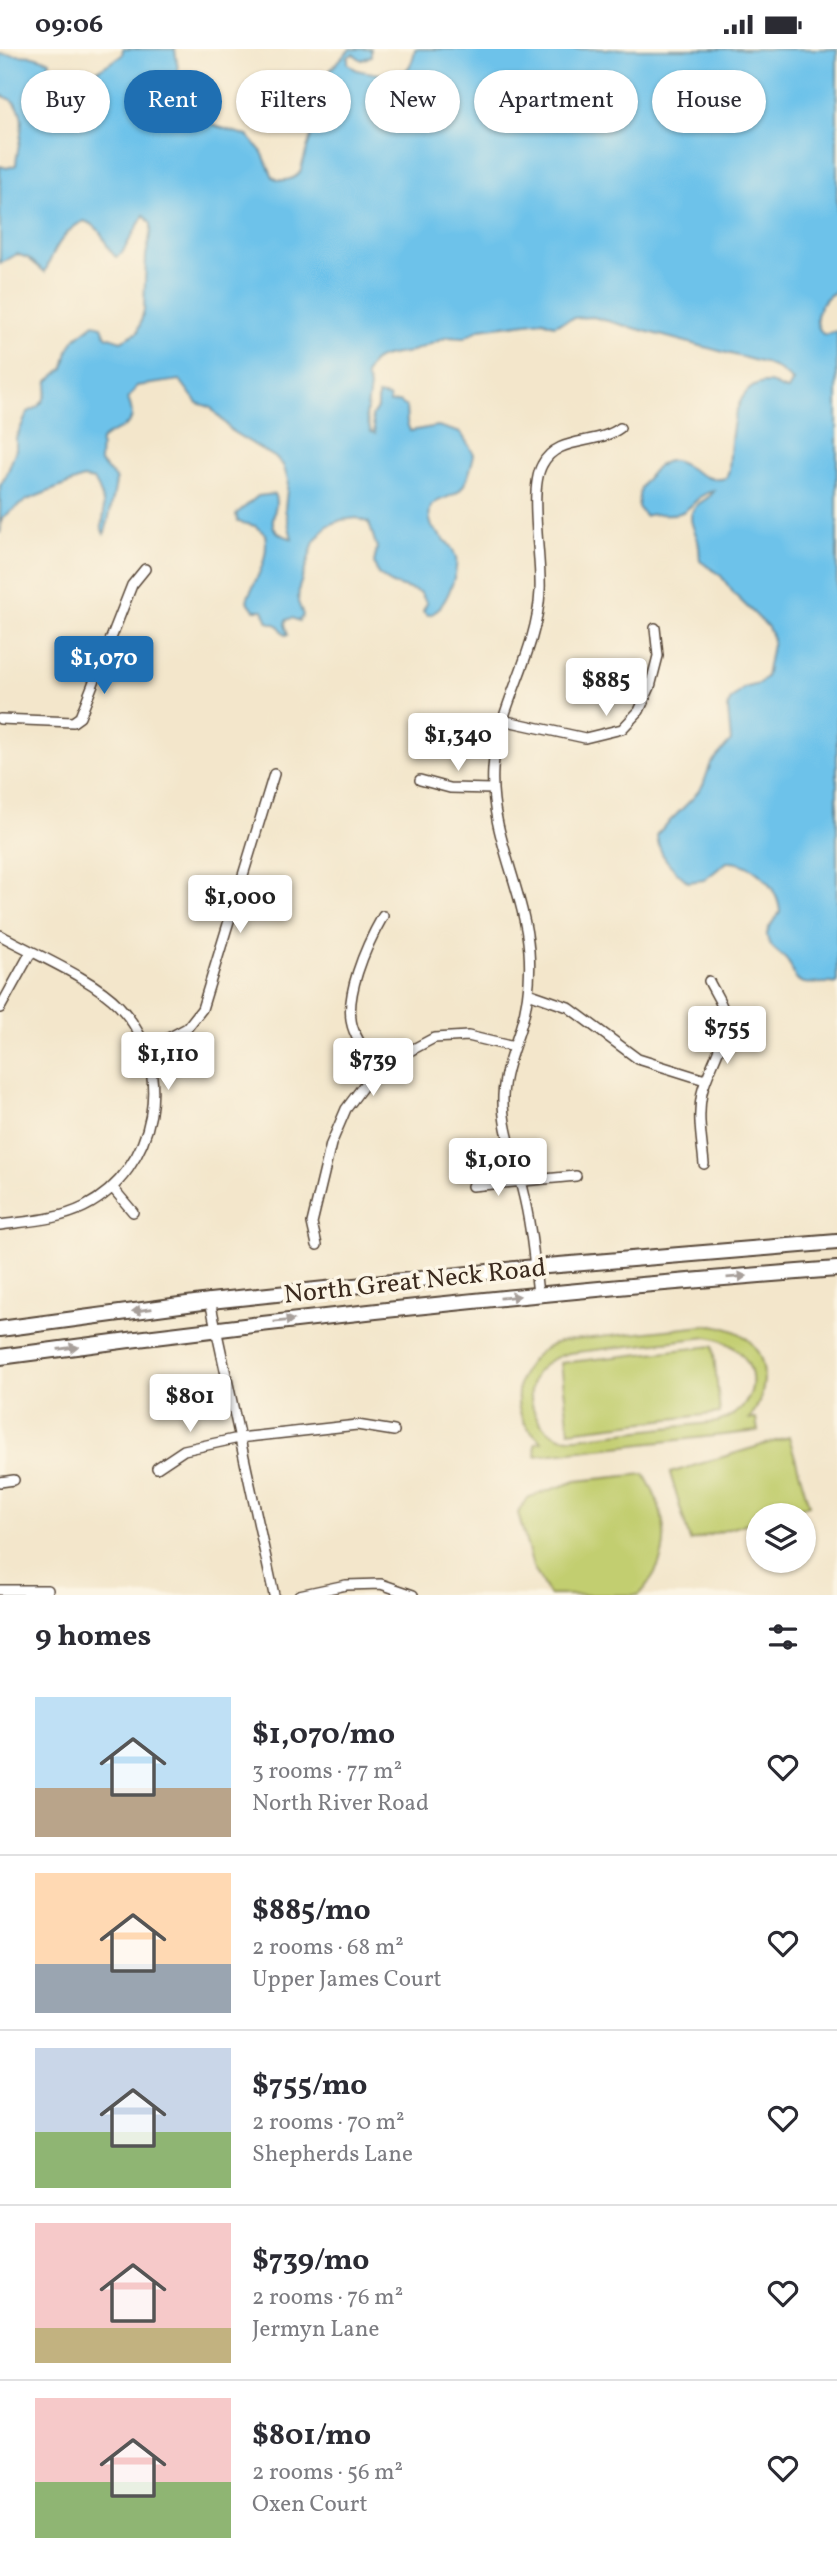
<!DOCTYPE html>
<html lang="en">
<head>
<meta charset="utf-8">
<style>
  body { margin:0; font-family:Vollkorn,serif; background:#f2f2f3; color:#2b2b33; height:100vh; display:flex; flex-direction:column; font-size:26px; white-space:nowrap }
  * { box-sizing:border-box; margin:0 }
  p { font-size:23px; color:#7c7c81 }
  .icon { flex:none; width:38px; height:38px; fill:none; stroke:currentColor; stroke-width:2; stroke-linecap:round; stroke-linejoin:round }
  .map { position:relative; height:1546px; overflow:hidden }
  .details { display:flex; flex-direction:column; background:#fff; flex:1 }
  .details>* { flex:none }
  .top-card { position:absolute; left:21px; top:21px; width:796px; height:63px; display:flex; gap:14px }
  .controls { position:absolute; left:746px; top:1454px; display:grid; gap:14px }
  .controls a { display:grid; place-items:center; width:70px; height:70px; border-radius:50%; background:#fff; box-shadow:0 2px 5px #0004; font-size:35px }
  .price { position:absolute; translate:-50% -60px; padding:0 16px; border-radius:7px; background:#fff; color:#222; font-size:23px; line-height:46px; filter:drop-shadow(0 2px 4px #0008) }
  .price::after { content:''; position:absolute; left:50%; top:42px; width:21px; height:16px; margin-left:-10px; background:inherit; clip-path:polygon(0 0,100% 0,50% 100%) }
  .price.on { background:#1f6fb2; color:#fff }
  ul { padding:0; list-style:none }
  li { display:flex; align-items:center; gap:21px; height:175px; padding:0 35px }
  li+li { border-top:2px solid #e1e1e2 }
  li span { display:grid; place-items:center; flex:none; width:196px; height:140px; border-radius:0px; color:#555 }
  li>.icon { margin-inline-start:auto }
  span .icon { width:84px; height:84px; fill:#fffc; stroke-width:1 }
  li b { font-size:30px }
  h2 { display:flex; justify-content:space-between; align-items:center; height:84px; padding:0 35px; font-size:30px }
  .chip { padding:0 24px; border-radius:32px; background:#fff; box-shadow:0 2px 5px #0004; font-size:24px; line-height:63px }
  .chip.on { background:#1f6fb2; color:#fff }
  .status { display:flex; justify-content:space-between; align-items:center; height:49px; padding:0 35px; background:#fff; direction:ltr }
  .status svg { height:19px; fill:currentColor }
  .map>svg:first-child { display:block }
  .green { fill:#c2ce70; stroke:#7e7c47; stroke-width:2; fill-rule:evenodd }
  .water { fill:#6dc2ea; stroke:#547684; stroke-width:2 }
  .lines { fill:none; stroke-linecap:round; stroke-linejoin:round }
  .street-casing { stroke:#574638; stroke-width:12 }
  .primary-casing { stroke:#574638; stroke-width:18 }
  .street { stroke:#fff; stroke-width:9 }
  .primary { stroke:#fff; stroke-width:14 }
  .oneway { fill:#a79f9a }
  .labels { text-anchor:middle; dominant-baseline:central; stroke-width:7; stroke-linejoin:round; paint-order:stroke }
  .street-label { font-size:26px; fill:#3b2a1e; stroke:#fcf5e5 }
</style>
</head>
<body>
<div class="status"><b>09:06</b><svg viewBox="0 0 49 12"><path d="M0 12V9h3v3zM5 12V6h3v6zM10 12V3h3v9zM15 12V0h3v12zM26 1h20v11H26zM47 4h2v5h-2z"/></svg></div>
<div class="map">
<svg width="837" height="1546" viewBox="0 0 837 1546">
  <rect width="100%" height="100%" fill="#fcf5e5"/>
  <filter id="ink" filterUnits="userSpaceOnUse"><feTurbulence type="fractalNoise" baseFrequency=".0143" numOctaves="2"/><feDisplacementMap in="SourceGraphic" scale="14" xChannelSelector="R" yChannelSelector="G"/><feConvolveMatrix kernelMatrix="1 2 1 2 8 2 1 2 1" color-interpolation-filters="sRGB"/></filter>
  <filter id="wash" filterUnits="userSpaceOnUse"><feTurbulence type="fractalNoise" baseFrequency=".00686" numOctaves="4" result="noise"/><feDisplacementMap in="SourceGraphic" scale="28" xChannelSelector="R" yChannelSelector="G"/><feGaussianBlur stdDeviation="1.57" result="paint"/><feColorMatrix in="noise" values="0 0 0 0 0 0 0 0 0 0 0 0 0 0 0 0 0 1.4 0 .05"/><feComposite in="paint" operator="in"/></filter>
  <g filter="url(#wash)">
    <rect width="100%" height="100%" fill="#f3e6cb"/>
    <path class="green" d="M713 1276C724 1278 736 1281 745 1288 771 1309 768 1346 749 1370H756L758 1382 536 1407 535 1394 542 1393C536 1387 528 1380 524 1373 506 1339 529 1300 563 1292ZM708 1288C760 1297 770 1355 718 1373L577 1389C572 1389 565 1389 561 1388 533 1379 521 1342 540 1320 547 1311 558 1307 569 1304Z
      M713 1297 720 1364 569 1382 561 1314Z
      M789 1388 809 1456 774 1466H758V1471L690 1492 670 1424Z
      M644 1425C669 1468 675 1508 638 1546H549L533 1518 518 1464 527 1449 576 1432Z"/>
    <path class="water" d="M123 0H175L180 34 166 50 155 45 158 53 171 63 248 87 262 103 273 128C281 134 294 131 300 123L331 20 350 0H371V7L362 11 353 5 348 8V14C355 23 363 22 373 24 396 28 411 29 415 0H837V242C820 250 809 271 824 286L837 282V935C825 932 815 936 804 934 791 931 794 920 788 913 782 904 768 899 767 887 766 879 776 869 780 863 778 838 753 812 727 813L704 831 688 833C673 820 657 806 657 785L692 750 703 736 711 714 731 692 728 660 730 652 744 639 759 635 766 628 773 590 768 578 735 546 721 527 700 512C699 504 700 496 697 489 694 479 688 471 693 461 698 452 709 451 714 442 697 445 693 459 680 464 668 467 657 463 645 467L638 458C639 439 640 438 652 423 678 391 694 438 726 429L729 421C731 395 730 333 768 334 775 334 781 340 788 341L793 332 778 320 764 314 593 268 574 269 554 276 543 272 480 280 464 289 447 288C439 292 415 302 405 304 397 305 385 306 378 310 371 313 367 321 366 328L370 338 366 367 371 383 375 384 372 367 378 358V346L389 348 390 354 400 353 406 358 407 374 410 382 438 377 461 384 474 405C472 415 467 435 459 442 447 453 421 447 432 478 440 488 453 495 456 509 459 525 444 565 427 566L423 562 427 554 420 543 392 535 378 525 374 514 377 499 369 474 357 469 341 471 327 477 314 493 299 539 298 553 303 566 299 572 292 569 286 571 285 575 288 586H285L278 576 268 573 263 561H254L247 551C256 528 270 511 265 485L255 477 238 473 236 465 258 447 274 445C281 457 266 472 277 483 281 487 287 487 292 490L285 460 288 431 283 416 276 409 233 383 210 358 197 354 180 331 137 337 128 350C141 381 118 376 101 391L100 413 116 430C116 437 107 480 104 485 99 478 104 472 104 464 104 453 100 440 94 431L83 429 27 451 2 469 0 485V437L7 425 16 400V389L28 363C44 356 46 349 48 332L64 319 68 302 75 290 94 275 102 277 106 287 121 292 138 283 144 261 146 207 151 181V175L144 166 122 204 116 208C101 195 107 180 84 172 63 181 53 203 45 223L28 209 17 205 0 215V117L7 119 16 116C17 92 36 56 0 46V5L33 7 50 12 48 24 40 27C61 47 98 21 118 9L122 6Z"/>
  </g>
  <g filter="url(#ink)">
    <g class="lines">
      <defs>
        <path id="street" d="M0 670 73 673 80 668 132 536 145 520
          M502 671 585 689 622 680 639 662 650 638 658 607 655 579
          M420 731 450 739 492 740
          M0 886C34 905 94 930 119 957 177 1018 157 1121 84 1158 58 1171 28 1172 0 1176
          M528 944 568 958 638 1010 705 1031
          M0 959 31 903
          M146 1001 187 979 202 960 274 725
          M376 1020C369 1008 359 995 354 982 341 951 367 895 383 867
          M704 1115C702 1092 697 1068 702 1044 707 1021 729 989 725 967 723 954 714 943 709 932
          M472 1137 576 1127
          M112 1138 133 1163
          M317 1196 312 1174 331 1095 346 1060 376 1020 434 989 468 987 514 998
          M538 1245C534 1210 531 1174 522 1140 515 1109 502 1079 503 1047 504 1023 513 1002 520 980 528 955 531 928 529 902 524 839 489 784 493 720 497 658 537 606 540 542 542 510 528 442 542 416 557 386 596 397 620 379
          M210 1252 274 1546
          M157 1419 184 1401 239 1389 357 1376 394 1382
          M0 1433 14 1431
          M0 1541H48
          M299 1546 346 1536 381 1535 413 1546"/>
        <path id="primary" d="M0 1280 210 1252 535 1218 837 1193
          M0 1308C278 1270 557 1241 837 1220"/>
      </defs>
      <use href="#street" class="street-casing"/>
      <use href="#primary" class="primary-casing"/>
      <use href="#street" class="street"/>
      <use href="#primary" class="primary"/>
    </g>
    <defs><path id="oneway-solid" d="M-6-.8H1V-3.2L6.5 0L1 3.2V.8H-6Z" transform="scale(1.75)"/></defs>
    <g class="oneway">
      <use href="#oneway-solid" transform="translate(737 1228) rotate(-5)"/>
      <use href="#oneway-solid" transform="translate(510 1248) rotate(-6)"/>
      <use href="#oneway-solid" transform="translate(142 1261) rotate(172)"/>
      <use href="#oneway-solid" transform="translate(284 1272) rotate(-6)"/>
      <use href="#oneway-solid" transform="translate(68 1299) rotate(-8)"/>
    </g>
  </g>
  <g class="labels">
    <g class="street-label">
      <text transform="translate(415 1233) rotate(-6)">North Great Neck Road</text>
    </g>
  </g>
</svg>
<div class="controls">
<a><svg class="icon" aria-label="layers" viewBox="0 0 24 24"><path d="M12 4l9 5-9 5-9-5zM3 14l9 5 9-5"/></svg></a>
</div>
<b class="price on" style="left:104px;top:647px">$1,070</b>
<b class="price" style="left:606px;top:669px">$885</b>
<b class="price" style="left:458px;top:724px">$1,340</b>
<b class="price" style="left:240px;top:886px">$1,000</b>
<b class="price" style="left:727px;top:1017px">$755</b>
<b class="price" style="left:168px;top:1043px">$1,110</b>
<b class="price" style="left:373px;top:1049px">$739</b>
<b class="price" style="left:498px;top:1149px">$1,010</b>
<b class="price" style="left:190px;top:1385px">$801</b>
<div class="top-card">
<a class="chip">Buy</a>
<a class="chip on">Rent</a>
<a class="chip">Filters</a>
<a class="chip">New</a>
<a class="chip">Apartment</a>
<a class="chip">House</a>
</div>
</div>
<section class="details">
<h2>9 homes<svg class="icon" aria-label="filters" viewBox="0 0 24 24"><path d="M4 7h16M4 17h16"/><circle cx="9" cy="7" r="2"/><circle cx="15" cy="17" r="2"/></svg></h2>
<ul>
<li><span style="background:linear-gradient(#bfe0f5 65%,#b9a48a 0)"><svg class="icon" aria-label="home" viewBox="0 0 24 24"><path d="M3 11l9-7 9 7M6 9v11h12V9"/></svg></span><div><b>$1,070/mo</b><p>3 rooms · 77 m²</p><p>North River Road</p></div><svg class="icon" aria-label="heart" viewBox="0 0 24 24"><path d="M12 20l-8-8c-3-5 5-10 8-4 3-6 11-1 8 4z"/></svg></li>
<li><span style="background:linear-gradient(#ffd9b3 65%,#9aa5b1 0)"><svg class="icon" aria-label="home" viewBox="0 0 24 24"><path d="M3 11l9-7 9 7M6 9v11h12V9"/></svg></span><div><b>$885/mo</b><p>2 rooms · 68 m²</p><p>Upper James Court</p></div><svg class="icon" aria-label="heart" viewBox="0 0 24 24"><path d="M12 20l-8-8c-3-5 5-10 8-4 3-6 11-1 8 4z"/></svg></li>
<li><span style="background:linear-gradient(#c9d6e8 60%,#8fb573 0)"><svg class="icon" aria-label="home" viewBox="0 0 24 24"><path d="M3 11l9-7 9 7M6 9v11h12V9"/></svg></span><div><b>$755/mo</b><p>2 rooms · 70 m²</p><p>Shepherds Lane</p></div><svg class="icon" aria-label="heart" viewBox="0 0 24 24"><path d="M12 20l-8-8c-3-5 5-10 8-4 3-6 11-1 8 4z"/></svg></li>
<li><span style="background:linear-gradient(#f6c9c9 75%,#c2b280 0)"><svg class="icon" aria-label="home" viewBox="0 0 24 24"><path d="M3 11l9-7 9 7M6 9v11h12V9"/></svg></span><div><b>$739/mo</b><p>2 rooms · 76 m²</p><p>Jermyn Lane</p></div><svg class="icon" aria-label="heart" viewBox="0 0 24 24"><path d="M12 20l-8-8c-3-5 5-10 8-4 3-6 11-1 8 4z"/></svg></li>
<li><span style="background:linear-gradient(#f6c9c9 60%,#8fb573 0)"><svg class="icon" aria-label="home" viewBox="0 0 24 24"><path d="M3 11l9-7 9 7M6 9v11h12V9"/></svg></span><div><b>$801/mo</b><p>2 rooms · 56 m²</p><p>Oxen Court</p></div><svg class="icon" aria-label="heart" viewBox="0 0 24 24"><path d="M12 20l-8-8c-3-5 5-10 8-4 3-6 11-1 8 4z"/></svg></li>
</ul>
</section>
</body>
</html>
